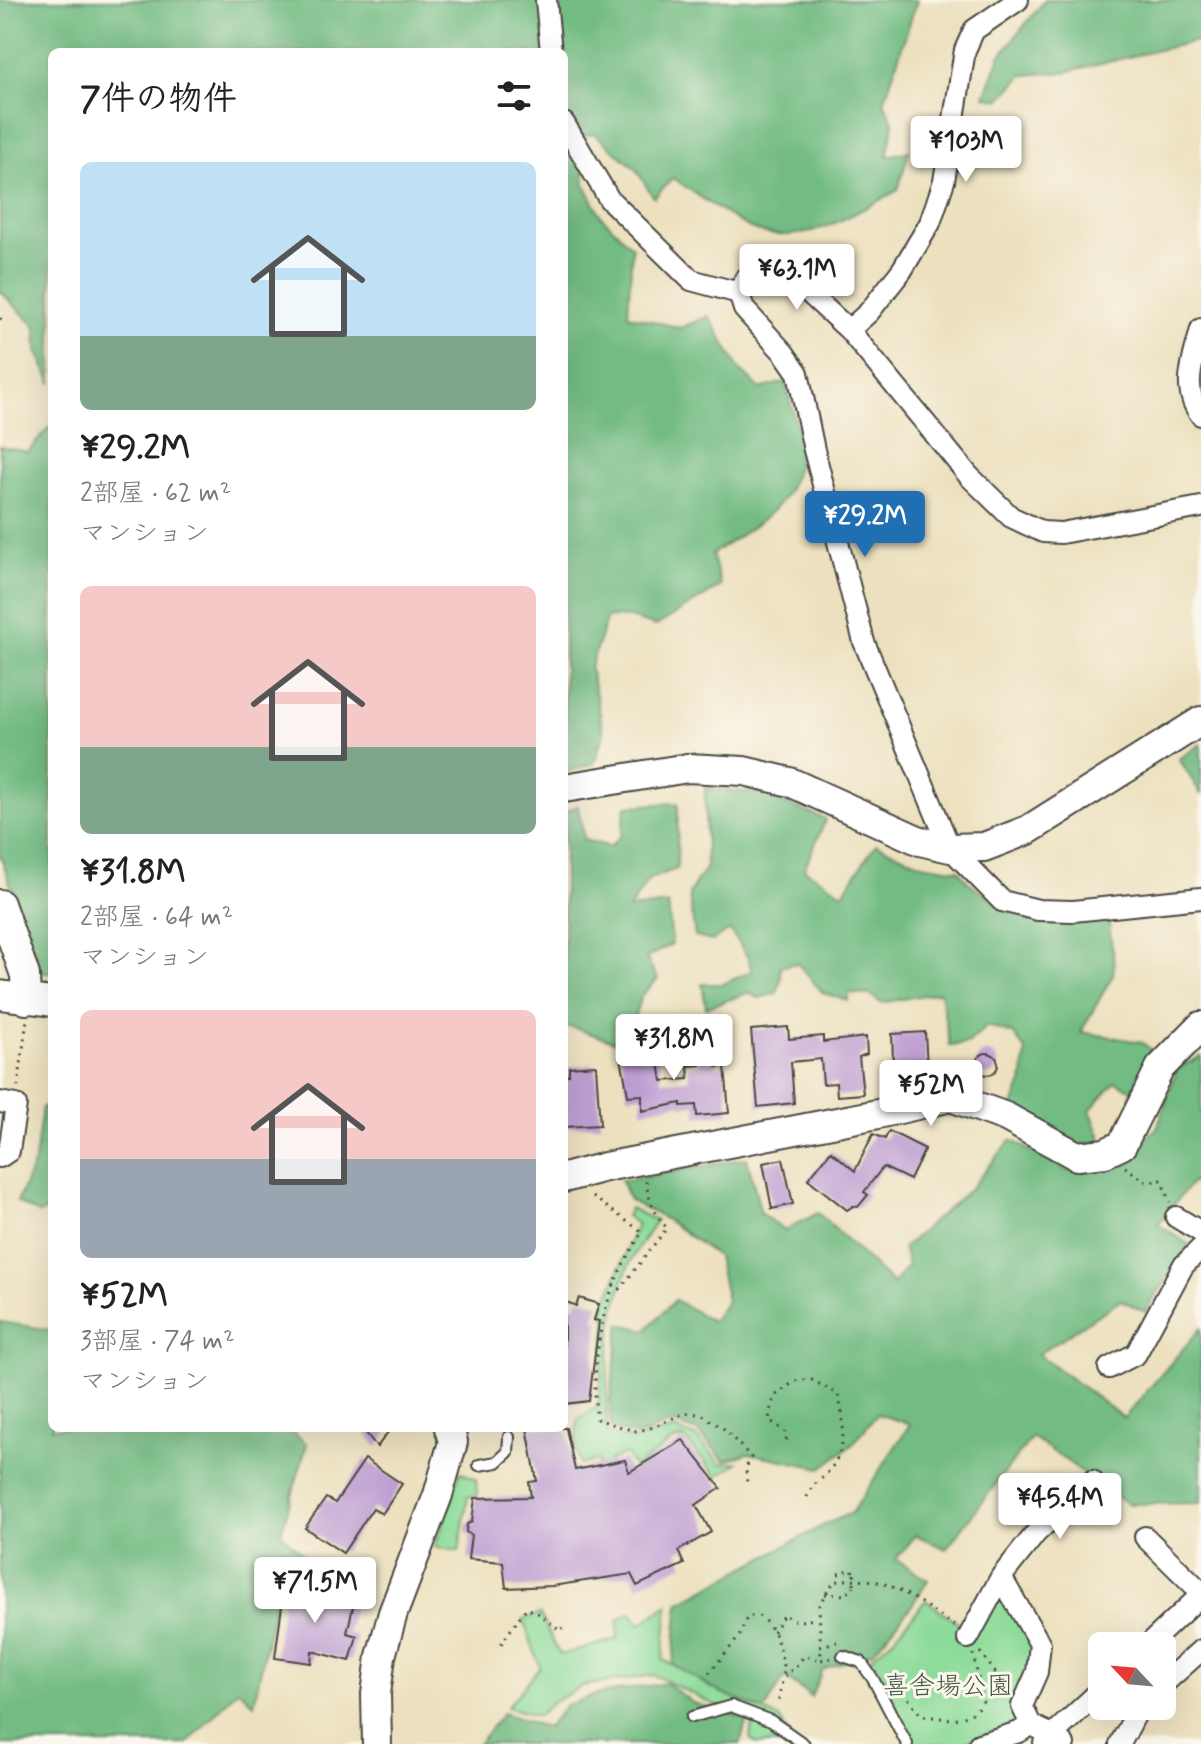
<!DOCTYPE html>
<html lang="ja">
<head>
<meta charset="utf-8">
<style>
  body { margin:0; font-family:Mynerve,"Klee One",sans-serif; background:#f6f6f6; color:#222; height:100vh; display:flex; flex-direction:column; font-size:30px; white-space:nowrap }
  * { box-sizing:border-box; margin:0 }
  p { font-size:26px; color:#767676 }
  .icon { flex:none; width:44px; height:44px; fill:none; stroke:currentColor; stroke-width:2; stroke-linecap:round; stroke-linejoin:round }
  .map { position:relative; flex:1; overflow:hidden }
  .drawer { position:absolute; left:48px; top:48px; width:520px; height:1384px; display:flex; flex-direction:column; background:#fff; border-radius:12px; box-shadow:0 8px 32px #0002 }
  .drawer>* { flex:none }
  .needle { width:52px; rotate:296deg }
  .fabs { position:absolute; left:1088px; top:1632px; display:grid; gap:16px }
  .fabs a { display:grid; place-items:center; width:88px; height:88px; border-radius:12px; background:#fff; box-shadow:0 8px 32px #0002; font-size:40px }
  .price { position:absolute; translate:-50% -68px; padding:0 18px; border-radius:8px; background:#fff; color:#222; font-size:26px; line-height:52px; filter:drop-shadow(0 2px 4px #0008) }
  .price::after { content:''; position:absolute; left:50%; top:48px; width:24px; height:18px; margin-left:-12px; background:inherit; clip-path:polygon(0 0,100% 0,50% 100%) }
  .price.active { background:#1f6fb2; color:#fff }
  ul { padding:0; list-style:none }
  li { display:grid; align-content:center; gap:16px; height:424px; padding:0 32px }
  li span { display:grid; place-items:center; height:248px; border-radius:12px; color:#555 }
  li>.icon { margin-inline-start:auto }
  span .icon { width:144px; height:144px; fill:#fffc; stroke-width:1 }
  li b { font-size:34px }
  h2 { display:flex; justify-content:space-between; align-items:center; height:96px; padding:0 32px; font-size:34px }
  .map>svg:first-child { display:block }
  .green { fill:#8ddb9a; stroke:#5c8362; stroke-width:2 }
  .forest { fill:#72bb82; stroke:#4e7356; stroke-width:2 }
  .building { fill:#be9ed2 }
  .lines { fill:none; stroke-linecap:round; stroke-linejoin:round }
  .lane-casing { stroke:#484641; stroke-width:14 }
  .street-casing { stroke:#484641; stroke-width:24 }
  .secondary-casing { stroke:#484641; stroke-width:32 }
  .path { stroke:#484641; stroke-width:3; stroke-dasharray:2 6; stroke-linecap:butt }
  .lane { stroke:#fff; stroke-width:10 }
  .street { stroke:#fff; stroke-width:20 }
  .secondary { stroke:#fff; stroke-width:28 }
  .path-bridge { stroke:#484641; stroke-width:3; stroke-dasharray:2 6; stroke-linecap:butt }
  .labels { text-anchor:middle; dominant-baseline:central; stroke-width:6; stroke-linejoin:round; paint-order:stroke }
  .park-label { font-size:26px; fill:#445747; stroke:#fbf7ec }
</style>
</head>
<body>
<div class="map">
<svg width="1201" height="1744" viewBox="0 0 1201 1744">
  <rect width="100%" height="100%" fill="#fbf7ec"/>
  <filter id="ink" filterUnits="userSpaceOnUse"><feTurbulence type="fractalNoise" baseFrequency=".0125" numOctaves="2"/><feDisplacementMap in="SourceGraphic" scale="16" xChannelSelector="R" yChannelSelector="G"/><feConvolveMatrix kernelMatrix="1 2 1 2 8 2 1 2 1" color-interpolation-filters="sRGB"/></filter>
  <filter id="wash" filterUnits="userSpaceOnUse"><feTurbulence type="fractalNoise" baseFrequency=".006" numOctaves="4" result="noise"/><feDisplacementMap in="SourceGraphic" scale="32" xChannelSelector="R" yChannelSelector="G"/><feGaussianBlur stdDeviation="1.8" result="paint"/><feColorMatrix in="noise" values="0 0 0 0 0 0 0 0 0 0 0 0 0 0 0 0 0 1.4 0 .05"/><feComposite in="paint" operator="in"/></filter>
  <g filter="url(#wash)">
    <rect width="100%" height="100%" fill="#ece0be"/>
    <path class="green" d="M630 1208 656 1221C648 1234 637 1248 630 1263 609 1307 605 1384 607 1433L634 1440 674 1429 696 1437 721 1464 739 1462 717 1476 684 1438 673 1441 634 1468 626 1454 609 1461 611 1477 603 1479 597 1460 580 1465 576 1444 578 1419 598 1406 607 1318 602 1313 637 1224 626 1216Z
      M460 1472 476 1479 477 1496H468L459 1551 435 1547Z
      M1002 1595 1034 1646 1016 1724 959 1744H913L886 1689 864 1664 895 1637 926 1600 970 1632Z
      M668 1605 663 1660 780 1719 791 1739 786 1744H757L750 1738 752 1723 654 1675 582 1686 551 1703 538 1716 507 1707 540 1667 523 1619 540 1614 560 1655 618 1639V1620L630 1612 640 1624Z"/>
    <path class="forest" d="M0 0H917L884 102 894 124 887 156 909 151 898 190C859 211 811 244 764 233 740 227 695 193 673 178L654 198 635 168 595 134 581 136 585 185 601 216 632 247 628 315 680 328 709 316 739 369 760 389 785 382C790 402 800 428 799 449 797 507 754 525 712 554L721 586 656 626 630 618 607 617 590 668 604 733 594 763 564 773V52H52V383L37 350 36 327 0 291Z
      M1045 0H1201V40L1064 72 1023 75 1000 100 985 96 1000 56Z
      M52 424V973L41 971 0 855V446L28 452Z
      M1201 744V794L1179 759Z
      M705 788 756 793 826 819 804 869 843 893 876 844 922 864 959 870 967 881 1003 907 1108 916 1114 964 1113 975 1081 1032 1141 1042 1159 1055 1140 1093 1115 1082 1090 1110 1104 1145 1085 1149 1011 1111 1022 1083 1026 1051 1013 1034 987 1026 969 1043 950 1046 940 992 881 1003 870 995 848 993V1001L823 993 797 963 780 967 781 979 777 993 759 998 747 993 706 1008 702 984H723L752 971 747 956 730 930 712 941 695 937 689 894 706 867Z
      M678 803 677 869 649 879 629 909 668 904 672 944 646 958 658 979 641 996 633 1021 616 1042 571 1027 564 1028V812L578 806 584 840 610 847 621 836 626 806Z
      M1201 1056V1186L1192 1182 1158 1224 1190 1245 1145 1312 1121 1300 1038 1354 1124 1418 1201 1328V1503L1128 1504 1032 1437 946 1549 916 1535 896 1559 928 1580 910 1608 873 1652 822 1670 811 1697 785 1677 764 1711 713 1689 673 1664 679 1603 826 1524 852 1513 910 1424 877 1414 852 1445 821 1468 748 1453 725 1461 698 1432 671 1423 637 1436 611 1429 610 1401 620 1324 646 1330 675 1300 712 1321 727 1301 717 1256 667 1220 630 1201 621 1181 747 1158 761 1214 785 1230 818 1213 893 1284 908 1265 903 1248 971 1188 1011 1140 1067 1171 1110 1167 1157 1128 1177 1069Z
      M52 1105V1208L39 1214 17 1202 35 1161 42 1107Z
      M0 1322 52 1330V1428H287L307 1444 281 1533 308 1559 277 1590 254 1704 238 1689 187 1744H0Z
      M666 1683 693 1703 747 1719 740 1744H478L503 1713 547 1728 566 1705 599 1694Z"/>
    <g id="blocks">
      <path class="building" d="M788 1027 789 1039 823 1036V1042L866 1037 867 1054 859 1057 863 1094 837 1096 836 1083 823 1084 821 1059 791 1062 794 1103 758 1107 751 1030Z
        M925 1032 928 1083 894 1085 892 1034Z
        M637 1040H655L662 1081 689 1079 688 1066 700 1065V1060L716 1058 717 1067 725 1066 729 1113 697 1116 696 1105 681 1106V1103L642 1111V1095L628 1096 620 1052 636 1049Z
        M976 1064a11 11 0 1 1 22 0a11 11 0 1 1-22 0Z
        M596 1065 600 1125 564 1127V1075H569V1067Z
        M889 1131 925 1149 910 1180 883 1167 864 1192 868 1195 858 1207 853 1206 847 1210 808 1179 831 1151 855 1171 873 1134 885 1139Z
        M783 1159 793 1204 772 1209 763 1163Z
        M579 1298 599 1304 594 1320 599 1321 589 1401 564 1404V1301L576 1306Z
        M362 1428H391L377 1447Z
        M527 1428H566L575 1470 625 1460 629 1472 683 1440 721 1488 696 1505 711 1532 678 1551 684 1564 637 1586 631 1574 552 1586 506 1588 503 1562 468 1559 471 1535 466 1532 467 1524 472 1522 475 1498 531 1497 529 1482 537 1481Z
        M365 1459 402 1484 382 1514 373 1508 343 1553 305 1528 326 1498 335 1503Z
        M306 1585 356 1594 347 1633 357 1636 350 1661 312 1651 311 1663 275 1658 284 1590 304 1591Z"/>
    </g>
  </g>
  <g filter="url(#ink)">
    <use href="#blocks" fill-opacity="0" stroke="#484641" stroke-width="2"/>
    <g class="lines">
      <defs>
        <path id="lane" d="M479 1465 497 1462 508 1452 509 1437
          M843 1656 861 1662 873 1679 907 1744
          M692 1717 731 1706 771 1721 804 1744"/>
        <path id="street" d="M546 0 551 52
          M564 123 609 199 691 280 739 293
          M1201 329C1194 358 1180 390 1201 415
          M849 330 869 312 902 270 930 223 944 181 965 50 974 30 1018 0
          M1201 507 1061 533 1043 532 1011 517 969 476 849 330 786 272 770 267 745 279 739 293 744 309 784 353 798 373 814 450 864 642 950 848 1002 901 1038 910 1073 911 1201 898
          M0 1102 16 1105 9 1151 0 1157
          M1176 1217 1201 1232
          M1109 1368 1136 1354 1183 1266 1201 1248
          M1145 1537 1201 1592
          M1001 1577 1036 1533 1092 1481
          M968 1638 1001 1577 1040 1644 1037 1672 1022 1706 1031 1725 1053 1735 1064 1744
          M1147 1646 1201 1595
          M1162 1685 1201 1650
          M1044 1743 1102 1689
          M979 1744 1019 1732 1031 1725
          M1120 1744 1140 1706"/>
        <path id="secondary" d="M564 788 688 768 744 771 790 782 920 841 950 848 984 847 1028 830 1201 721
          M0 904 25 975 26 1000
          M0 995 52 1002
          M564 1178 605 1167 878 1114 951 1097 1006 1117 1077 1156 1105 1153 1122 1145 1160 1068 1201 1026
          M377 1744 376 1694 381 1656 393 1613 438 1495 453 1442 449 1428"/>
      </defs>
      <use href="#lane" class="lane-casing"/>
      <use href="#street" class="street-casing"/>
      <use href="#secondary" class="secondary-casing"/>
      <path class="path" d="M0 318 4 324
        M18 1087 27 1019
        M1125 1167 1147 1182 1161 1180 1170 1202
        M593 1197 642 1232C632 1248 622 1265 615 1282 599 1318 591 1381 597 1419L634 1431 648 1429 684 1413 701 1414 724 1429 751 1457 746 1468 747 1485
        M613 1284 620 1289 667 1228C655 1215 647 1197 646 1179
        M786 1440 788 1436 785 1431 769 1420 771 1406 776 1395 795 1381 810 1379 838 1394C845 1422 848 1451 827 1473 817 1484 813 1482 807 1497
        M838 1574 852 1569 854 1574
        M825 1594 846 1595 854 1586
        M773 1632 784 1614C794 1623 803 1622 816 1618
        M501 1644 526 1608 540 1614 560 1631 564 1626
        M820 1646 837 1642
        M980 1652 1009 1691
        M831 1658 821 1660 819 1604 834 1582C885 1570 915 1600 956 1627
        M709 1673 739 1637 747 1617 757 1615C777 1627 782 1653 784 1675
        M887 1676 892 1677 921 1715C945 1719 969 1725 983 1701L973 1654
        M779 1700C780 1672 790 1676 804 1656L821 1660"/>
      <use href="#lane" class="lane"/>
      <use href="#street" class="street"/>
      <use href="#secondary" class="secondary"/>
      <path class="path-bridge" d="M854 1574V1586"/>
    </g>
  </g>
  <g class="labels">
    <g class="park-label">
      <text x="948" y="1687">喜舎場公園</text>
    </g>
  </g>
</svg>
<div class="fabs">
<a><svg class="needle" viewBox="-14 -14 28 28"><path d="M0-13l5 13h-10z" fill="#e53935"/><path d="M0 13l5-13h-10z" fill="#767676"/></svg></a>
</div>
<b class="price" style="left:966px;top:184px">¥103M</b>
<b class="price" style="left:797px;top:312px">¥63.1M</b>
<b class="price active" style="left:865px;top:559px">¥29.2M</b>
<b class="price" style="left:674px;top:1082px">¥31.8M</b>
<b class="price" style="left:931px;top:1128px">¥52M</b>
<b class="price" style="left:1060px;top:1541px">¥45.4M</b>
<b class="price" style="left:315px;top:1625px">¥71.5M</b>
<section class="drawer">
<h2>7件の物件<svg class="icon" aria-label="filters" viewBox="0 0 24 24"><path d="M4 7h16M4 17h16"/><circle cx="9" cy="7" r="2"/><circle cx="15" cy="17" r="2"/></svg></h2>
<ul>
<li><span style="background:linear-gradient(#bfe0f5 70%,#7fa58c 0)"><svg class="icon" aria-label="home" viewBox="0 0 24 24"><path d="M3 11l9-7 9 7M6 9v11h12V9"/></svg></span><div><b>¥29.2M</b><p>2部屋 · 62 m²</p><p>マンション</p></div></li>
<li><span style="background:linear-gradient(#f6c9c9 65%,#7fa58c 0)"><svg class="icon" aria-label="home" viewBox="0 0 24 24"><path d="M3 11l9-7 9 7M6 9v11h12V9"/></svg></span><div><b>¥31.8M</b><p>2部屋 · 64 m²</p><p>マンション</p></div></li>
<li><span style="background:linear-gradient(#f6c9c9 60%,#9aa5b1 0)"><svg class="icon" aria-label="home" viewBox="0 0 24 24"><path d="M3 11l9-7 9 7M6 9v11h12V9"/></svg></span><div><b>¥52M</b><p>3部屋 · 74 m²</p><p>マンション</p></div></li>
</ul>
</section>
</div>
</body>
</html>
